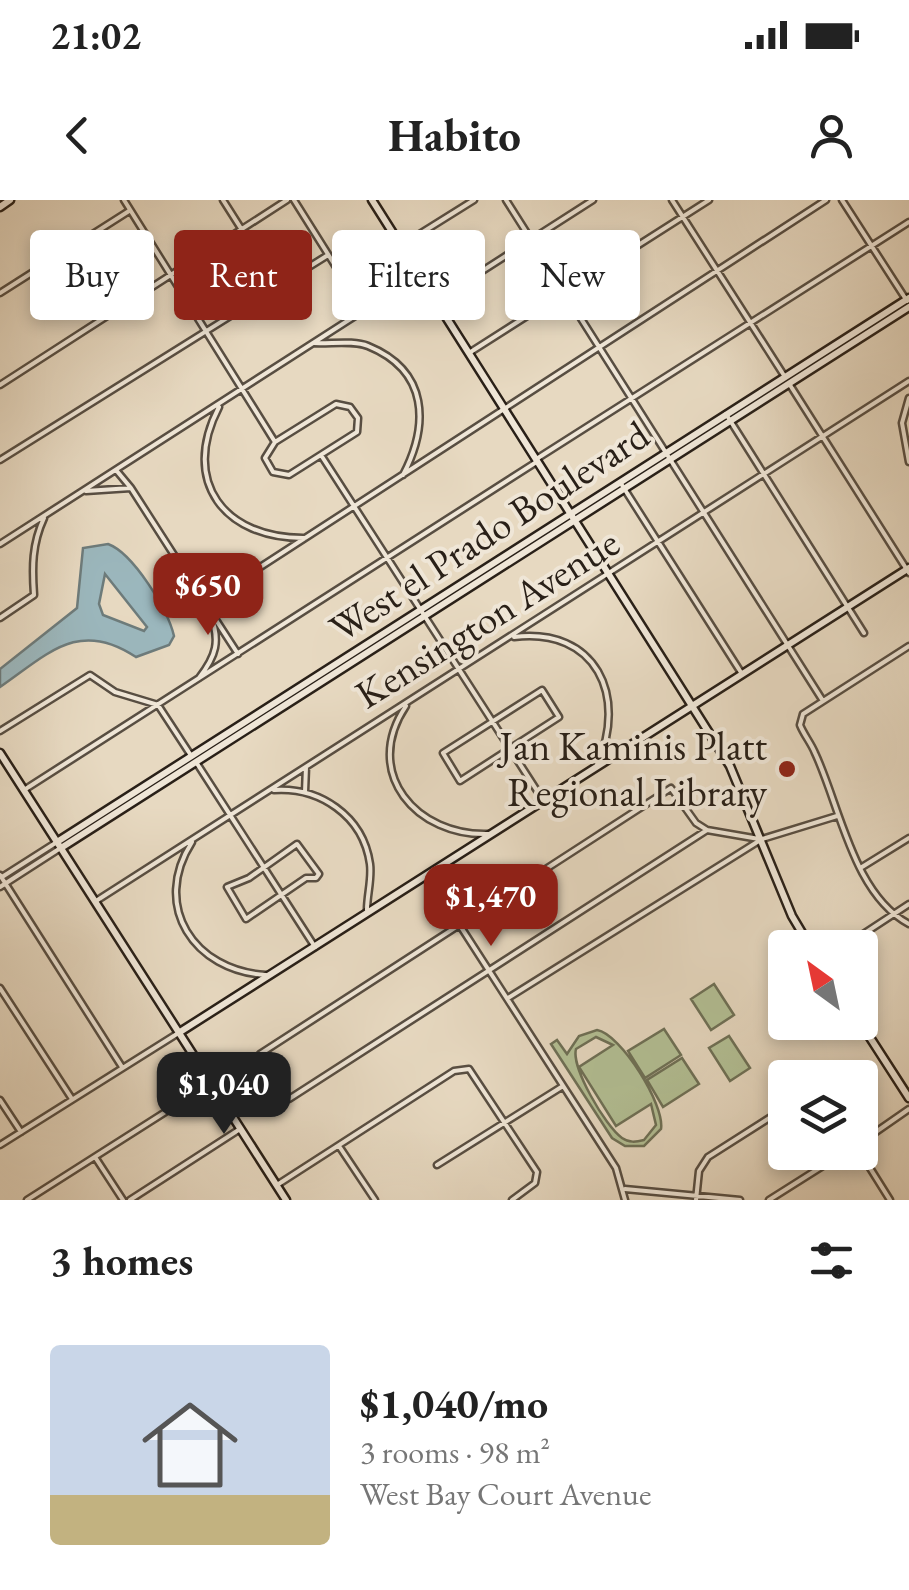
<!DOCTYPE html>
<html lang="en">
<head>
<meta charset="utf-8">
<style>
  body { margin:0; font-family:"EB Garamond",serif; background:#f6f6f6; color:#222; height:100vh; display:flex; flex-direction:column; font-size:38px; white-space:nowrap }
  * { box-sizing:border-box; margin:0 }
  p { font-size:32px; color:#767676 }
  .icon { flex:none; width:55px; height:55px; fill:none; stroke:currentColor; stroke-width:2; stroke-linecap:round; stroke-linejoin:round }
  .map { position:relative; height:1000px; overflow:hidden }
  .details { display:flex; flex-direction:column; background:#fff; flex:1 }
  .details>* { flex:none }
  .banner { position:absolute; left:30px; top:30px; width:850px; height:90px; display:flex; gap:20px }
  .needle { width:65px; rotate:327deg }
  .fabs { position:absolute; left:768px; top:730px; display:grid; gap:20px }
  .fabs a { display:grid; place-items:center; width:110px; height:110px; border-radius:10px; background:#fff; box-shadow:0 5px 15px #0003; font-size:50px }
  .price { position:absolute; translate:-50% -85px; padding:0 22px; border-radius:20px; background:#8f2418; color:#fff; font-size:32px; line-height:65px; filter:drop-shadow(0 2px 5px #0008) }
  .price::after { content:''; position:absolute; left:50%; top:60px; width:30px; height:22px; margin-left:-15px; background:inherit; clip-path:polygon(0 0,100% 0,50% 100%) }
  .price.selected { background:#222; color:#fff }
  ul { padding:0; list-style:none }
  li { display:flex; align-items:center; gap:30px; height:250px; padding:0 50px }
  li span { display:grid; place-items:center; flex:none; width:280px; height:200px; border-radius:10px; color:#555 }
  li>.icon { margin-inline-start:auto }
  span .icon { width:120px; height:120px; fill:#fffc; stroke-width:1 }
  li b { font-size:42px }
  h2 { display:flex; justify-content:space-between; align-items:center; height:120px; padding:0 50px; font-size:42px }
  .pill { padding:0 35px; border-radius:10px; background:#fff; box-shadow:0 5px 15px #0003; font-size:35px; line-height:90px }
  .pill.selected { background:#8f2418; color:#fff }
  .status { display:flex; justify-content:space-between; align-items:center; height:70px; padding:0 50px; background:#fff; direction:ltr }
  .status svg { height:28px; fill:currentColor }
  header { display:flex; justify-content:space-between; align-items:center; height:130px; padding:0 50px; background:#fff; font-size:45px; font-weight:700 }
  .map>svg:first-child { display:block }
  .green { fill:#b3c095; stroke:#6e7056; stroke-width:2.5; fill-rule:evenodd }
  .water { fill:#9bb7bd; stroke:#6d7b7b; stroke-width:2.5; fill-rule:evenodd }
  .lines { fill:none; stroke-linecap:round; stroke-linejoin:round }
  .street-casing { stroke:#584e42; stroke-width:9 }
  .secondary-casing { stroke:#292018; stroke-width:11 }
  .street { stroke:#efe6d7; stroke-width:4 }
  .secondary { stroke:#efe6d7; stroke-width:6 }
  .poi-dot { fill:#8f2418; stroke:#efe6d7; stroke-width:4 }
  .labels { text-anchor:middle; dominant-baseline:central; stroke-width:8; stroke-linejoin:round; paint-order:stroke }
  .street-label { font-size:40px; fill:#292018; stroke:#efe6d7 }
  .poi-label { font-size:40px; fill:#292018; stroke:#efe6d7; text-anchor:end }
</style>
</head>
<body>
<div class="status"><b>21:02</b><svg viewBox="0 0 49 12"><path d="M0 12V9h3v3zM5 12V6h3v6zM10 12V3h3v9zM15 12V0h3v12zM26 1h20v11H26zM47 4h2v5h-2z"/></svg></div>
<header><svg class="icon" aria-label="back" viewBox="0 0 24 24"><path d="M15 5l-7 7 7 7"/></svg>Habito<svg class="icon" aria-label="person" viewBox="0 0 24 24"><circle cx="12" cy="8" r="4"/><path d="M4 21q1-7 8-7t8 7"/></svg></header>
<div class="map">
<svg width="909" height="1000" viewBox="0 0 909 1000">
  <rect width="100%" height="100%" fill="#e7d9c1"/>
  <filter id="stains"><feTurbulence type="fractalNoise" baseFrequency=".002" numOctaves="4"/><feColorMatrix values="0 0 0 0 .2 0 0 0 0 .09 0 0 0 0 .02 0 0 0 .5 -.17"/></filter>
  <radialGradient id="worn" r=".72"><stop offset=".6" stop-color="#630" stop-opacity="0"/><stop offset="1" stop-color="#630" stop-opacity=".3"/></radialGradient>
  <path class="green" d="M714 784 734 815 711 830 691 799Z
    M664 829 681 855 645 878 628 851Z
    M597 830C621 834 665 905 661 929L644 946H625L612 938 551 844 557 840 567 854 579 836ZM596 837 613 845 579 867 616 926 651 904 656 925 644 940C636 942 629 943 622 938 605 926 571 867 576 849Z
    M729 836 750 868 730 881 709 848Z
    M682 858 699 884 663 907 647 880Z"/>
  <path class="water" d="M108 344C133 353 168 410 174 436L169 445 136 457C79 419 49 453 0 487V469L77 408 83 348ZM105 374 147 427 144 431 103 415 99 404Z"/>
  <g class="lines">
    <defs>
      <path id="street" d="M124 0 275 242
        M223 0 242 30
        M294 0 363 110
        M506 0 823 501
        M672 0 785 177
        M842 0 907 101
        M402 45 474 0
        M0 93 129 11
        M437 100 593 0
        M314 143C330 144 354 140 368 146 429 171 429 225 403 275
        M469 153 709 0
        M0 185 287 0
        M790 185 909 373
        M909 198 902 223 909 262
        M336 204 350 207 358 218 357 232 289 275 273 272 265 258 275 242Z
        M219 207C180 282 225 339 305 338
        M726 214 864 433
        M321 255 543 600
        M538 258 909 22
        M0 260 328 55
        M116 270 131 288
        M620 282 742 474
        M86 291 131 288 206 405
        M0 344 419 75
        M0 418 34 395C32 367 32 344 44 318
        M514 437C596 427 628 496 597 565
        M909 446 803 514 800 525C804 535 811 543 815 553 840 606 853 694 909 724
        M238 454 205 403 826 0
        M199 478C216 456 221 441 210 414
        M542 490 559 517 460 581 443 553Z
        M406 506C361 573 417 637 489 634
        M0 531 90 475 115 492 158 505 190 554
        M196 562 315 747
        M24 590 538 261
        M274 590C319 587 363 615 370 664 372 679 367 695 367 710
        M305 592 306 567
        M707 630 696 623 671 588 260 854 289 899 707 630 759 639
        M192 642C151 706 194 771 266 775
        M297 644 319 674 316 678H306L246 719 227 687 249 678Z
        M862 667 909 638
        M0 675 122 867
        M2 677 57 642
        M0 687 59 649
        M96 701 909 181
        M459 724 616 968 625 1000
        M842 748 909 704
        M0 788 72 899
        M508 798 762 639 837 616
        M0 900 21 932
        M227 905 273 876
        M860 943 909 909
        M0 945 180 832
        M339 946 375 1000
        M860 952 890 1000
        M95 957 123 1000
        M437 965 563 886
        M277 985 454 871 469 869 537 972 535 983 512 1000
        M625 989 740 1000
        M27 1000 211 883
        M130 1000 240 929
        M696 1000 699 971 708 957 785 908
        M769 1000 845 952"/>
      <path id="secondary" d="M372 0 730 566 792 716 811 748
        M0 7 10 0
        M0 553 286 1000
        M57 642 909 98
        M61 648 909 107
        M860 822 909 898
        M180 832 909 368"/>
    </defs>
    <use href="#street" class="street-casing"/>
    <use href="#secondary" class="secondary-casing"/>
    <use href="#street" class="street"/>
    <use href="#secondary" class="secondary"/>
  </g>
  <circle class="poi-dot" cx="787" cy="569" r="10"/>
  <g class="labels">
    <g class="street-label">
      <text transform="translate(489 331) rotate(-33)">West el Prado Boulevard</text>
      <text transform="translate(487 418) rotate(-32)">Kensington Avenue</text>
    </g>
    <g class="poi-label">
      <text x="767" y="546">Jan Kaminis Platt<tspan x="767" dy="46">Regional Library</tspan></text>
    </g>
  </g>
  <rect width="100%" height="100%" filter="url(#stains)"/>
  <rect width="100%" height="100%" fill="url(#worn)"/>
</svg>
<div class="fabs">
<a><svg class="needle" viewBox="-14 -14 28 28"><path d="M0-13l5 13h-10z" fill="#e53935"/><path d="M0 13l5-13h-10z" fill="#767676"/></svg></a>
<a><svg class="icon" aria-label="layers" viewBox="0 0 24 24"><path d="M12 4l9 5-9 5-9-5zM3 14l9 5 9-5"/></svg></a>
</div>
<b class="price" style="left:208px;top:438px">$650</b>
<b class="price" style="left:491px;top:749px">$1,470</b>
<b class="price selected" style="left:224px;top:937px">$1,040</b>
<div class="banner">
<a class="pill">Buy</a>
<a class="pill selected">Rent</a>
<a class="pill">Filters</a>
<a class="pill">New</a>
</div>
</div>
<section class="details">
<h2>3 homes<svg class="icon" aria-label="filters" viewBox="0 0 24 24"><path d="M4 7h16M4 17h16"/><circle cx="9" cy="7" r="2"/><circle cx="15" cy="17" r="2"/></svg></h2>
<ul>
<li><span style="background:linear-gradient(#c9d6e8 75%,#c2b280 0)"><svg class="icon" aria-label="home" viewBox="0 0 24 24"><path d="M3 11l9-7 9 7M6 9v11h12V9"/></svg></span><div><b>$1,040/mo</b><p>3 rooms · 98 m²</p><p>West Bay Court Avenue</p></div></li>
</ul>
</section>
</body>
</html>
